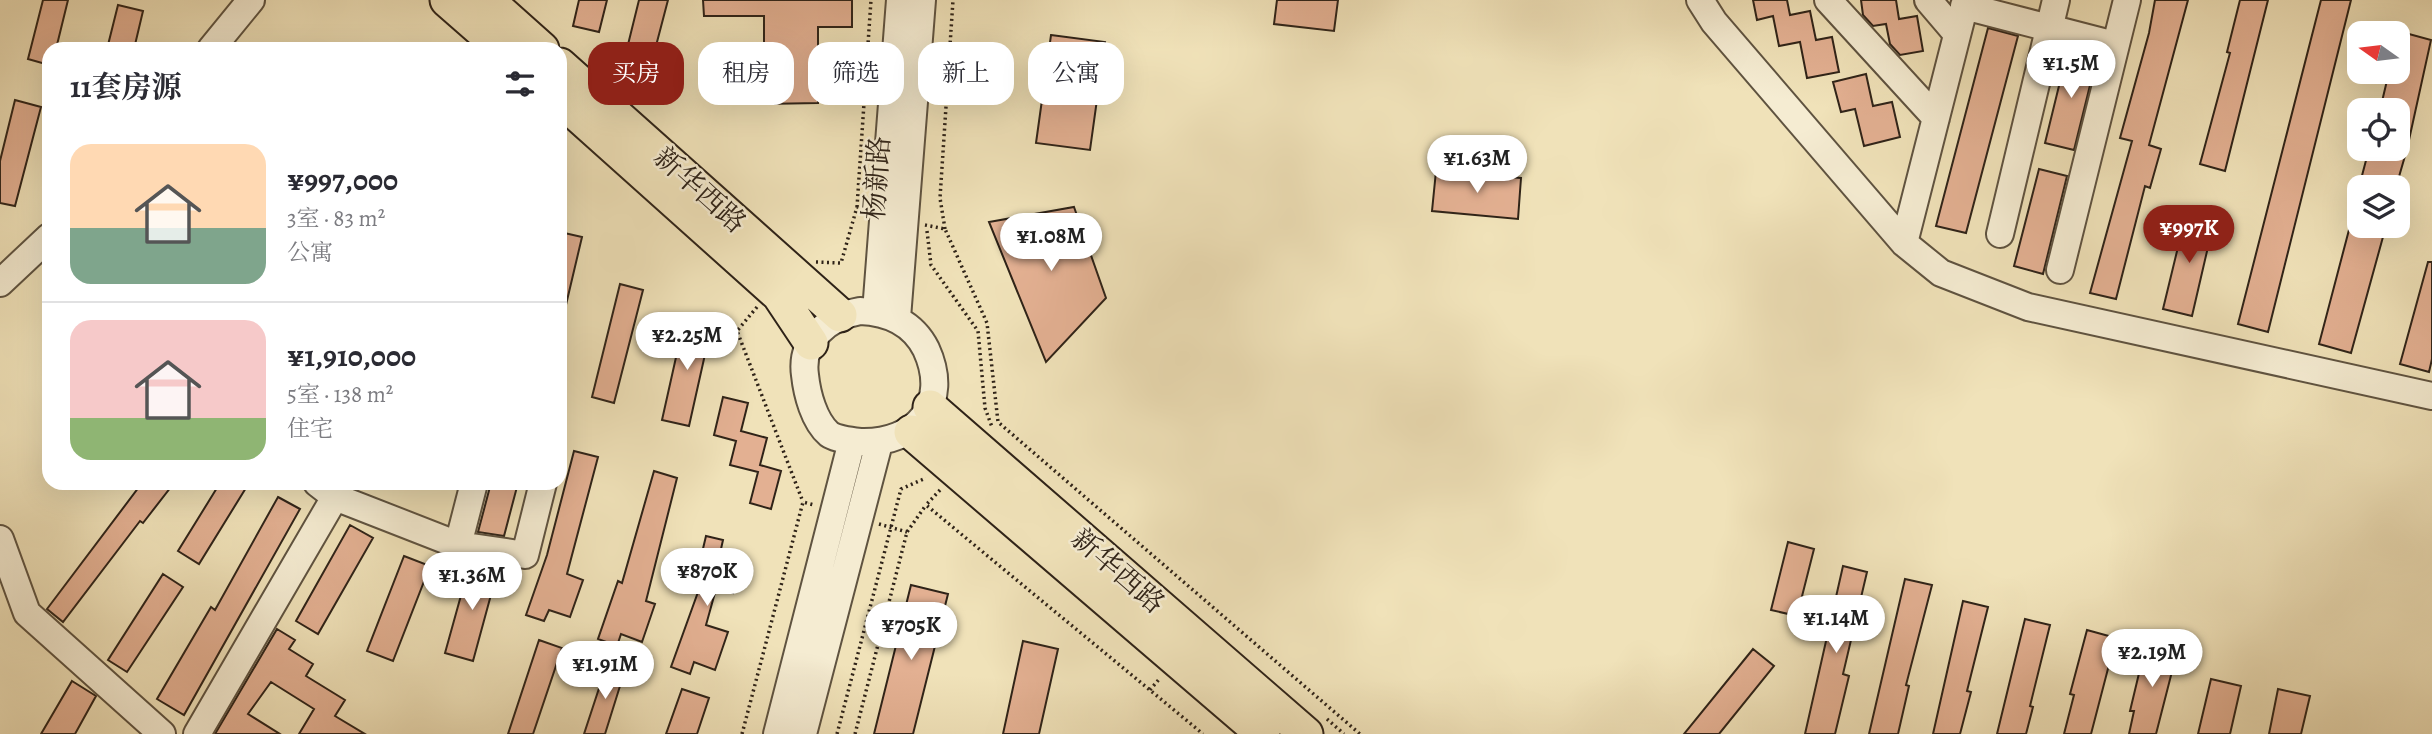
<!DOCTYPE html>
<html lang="zh">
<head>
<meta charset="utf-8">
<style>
  body { margin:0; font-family:Alegreya,"Noto Serif SC",serif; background:#f7f7f7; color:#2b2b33; height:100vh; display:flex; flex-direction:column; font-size:26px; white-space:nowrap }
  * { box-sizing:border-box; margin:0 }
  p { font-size:23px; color:#7c7c81 }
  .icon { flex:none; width:38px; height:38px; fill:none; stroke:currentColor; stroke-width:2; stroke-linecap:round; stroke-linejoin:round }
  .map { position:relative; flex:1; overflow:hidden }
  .sheet { position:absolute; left:42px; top:42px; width:525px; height:448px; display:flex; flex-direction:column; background:#fff; border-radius:21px; box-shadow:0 7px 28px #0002 }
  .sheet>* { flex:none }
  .top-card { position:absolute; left:588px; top:42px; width:665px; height:63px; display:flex; gap:14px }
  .needle { width:46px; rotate:284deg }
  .tools { position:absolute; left:2347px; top:21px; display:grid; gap:14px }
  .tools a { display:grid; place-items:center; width:63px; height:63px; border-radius:14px; background:#fff; box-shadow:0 7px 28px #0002; font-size:35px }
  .price { position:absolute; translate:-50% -60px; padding:0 16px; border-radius:24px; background:#fff; color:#222; font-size:23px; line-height:46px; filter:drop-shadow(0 2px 4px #0008) }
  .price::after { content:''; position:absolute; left:50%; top:42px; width:21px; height:16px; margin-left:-10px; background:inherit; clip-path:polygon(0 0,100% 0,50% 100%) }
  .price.active { background:#8f2418; color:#fff }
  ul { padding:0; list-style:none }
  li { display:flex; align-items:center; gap:21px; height:175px; padding:0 28px }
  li+li { border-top:2px solid #e1e1e2 }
  li span { display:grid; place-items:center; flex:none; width:196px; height:140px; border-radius:21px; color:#555 }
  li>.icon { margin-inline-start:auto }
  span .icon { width:84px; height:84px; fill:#fffc; stroke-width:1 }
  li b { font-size:30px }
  h2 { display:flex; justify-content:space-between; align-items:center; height:84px; padding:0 28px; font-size:30px }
  .pill { padding:0 24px; border-radius:21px; background:#fff; box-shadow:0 7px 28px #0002; font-size:24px; line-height:63px }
  .pill.active { background:#8f2418; color:#fff }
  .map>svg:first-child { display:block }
  .building { fill:#e3b092; stroke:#2f2318; stroke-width:2 }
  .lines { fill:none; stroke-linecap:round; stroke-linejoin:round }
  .minor-casing { stroke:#5f5340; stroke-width:30 }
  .major-casing { stroke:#2f2318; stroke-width:37 }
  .path { stroke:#2f2318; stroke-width:3.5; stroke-dasharray:2 3.5; stroke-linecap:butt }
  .minor { stroke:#f5ecd2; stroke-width:26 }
  .major { stroke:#f0e2b9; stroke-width:33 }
  .labels { text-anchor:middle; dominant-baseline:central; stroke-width:5; stroke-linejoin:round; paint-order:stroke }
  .street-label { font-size:28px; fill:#2f2318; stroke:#f5ecd2 }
</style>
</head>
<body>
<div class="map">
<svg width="2432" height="734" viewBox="0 0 2432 734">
  <rect width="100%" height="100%" fill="#f0e2b9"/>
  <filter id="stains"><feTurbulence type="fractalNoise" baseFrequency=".00286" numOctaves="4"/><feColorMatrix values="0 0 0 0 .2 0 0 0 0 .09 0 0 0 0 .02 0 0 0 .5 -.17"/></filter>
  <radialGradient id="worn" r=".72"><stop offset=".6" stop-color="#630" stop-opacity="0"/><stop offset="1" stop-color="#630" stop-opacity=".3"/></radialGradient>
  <path class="building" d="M43 0H68L56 49H49V65L28 59Z
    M579 0H607L599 32 573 26Z
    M639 0H668L646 84 620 77Z
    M703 0H852V27H818V103L764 104V16H704Z
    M1277 0H1338L1334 31 1274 24Z
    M1753 0H1787L1790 15 1810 11 1816 40 1832 37 1839 72 1807 78 1800 42 1779 46 1773 16 1757 20Z
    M1861 0H1896L1899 19 1917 16 1923 51 1900 55 1890 44 1886 24 1873 26 1863 15Z
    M2155 0H2188L2149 145 2161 149 2150 188 2145 186 2116 299 2090 293 2132 141 2120 138 2149 33Z
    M2240 0H2268L2225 171 2200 164 2230 53 2227 52Z
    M2321 0H2351L2268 332 2238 324Z
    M118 5 143 11 134 49H107Z
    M1988 28 2018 36 1966 233 1936 226Z
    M2398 31 2431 40 2407 149 2396 187H2359L2369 149H2398V110H2380L2389 72H2398Z
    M1051 35 1105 42 1090 150 1036 143Z
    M2068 49 2097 57 2074 150 2045 143Z
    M1866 74 1873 106 1892 102 1900 137 1864 146 1855 109 1841 112 1833 82Z
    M15 100 41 107 15 206 0 203V161Z
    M2039 169 2067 176 2043 274 2014 266Z
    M1436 171 1521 178 1518 219 1432 211Z
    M1074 207 1106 298 1046 362 989 222Z
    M2186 214 2214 221 2192 316 2163 309Z
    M2350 226H2386L2351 353 2319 344Z
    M560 232 582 237 565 309 560 308Z
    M2428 262H2432V359L2429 372 2400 364Z
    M620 284 643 290 614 403 592 397Z
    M685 317 712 323 689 426 662 420Z
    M723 397 748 403 741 431 767 438 760 465 781 471 771 509 750 503 758 472 730 465 736 441 714 435Z
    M574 451 598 457 567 574 583 580 570 617 549 610 544 621 526 615 547 555Z
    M654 471 677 478 646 601 655 604 642 642 621 634 617 646 598 639 618 581 622 583Z
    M142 483H174L143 523 140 521 63 622 47 609Z
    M220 483H249L199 564 178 551Z
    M491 483H518L504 536 478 532Z
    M278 497 300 509 184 715 157 699 211 607 215 610Z
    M350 525 373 538 318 634 296 621Z
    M706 536 723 540 721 549 743 555 733 593 716 589 706 625 728 632 715 670 694 662 690 674 671 667 698 592 693 591Z
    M1788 542 1814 549 1797 616 1771 610Z
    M404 556 430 566 393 661 367 651Z
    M470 563 498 569 473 661 445 653Z
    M1843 566 1867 572 1843 674 1849 676 1835 734H1805Z
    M163 574 183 587 127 672 108 660Z
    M1905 579 1932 585 1906 685 1909 686 1898 734H1869Z
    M911 585 948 594 913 734H874Z
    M1963 601 1988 607 1967 691 1971 692 1960 734H1933Z
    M2025 619 2050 625 2030 706 2033 707 2026 734H1997Z
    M277 629 295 640 289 649 313 664 306 676 345 700 335 716 365 734H299L314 709 271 682 248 714 280 734H215Z
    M2087 630 2116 638 2091 734H2064L2074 695 2070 694Z
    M539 640 562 648 533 734H508Z
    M1023 641 1058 649 1039 734H1003Z
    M2146 644 2177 652 2156 734H2129L2134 711H2130Z
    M1753 649 1774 666 1719 734H1684Z
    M607 664 625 670 605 734H584Z
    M2211 679 2241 686 2230 734H2198Z
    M72 681 96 696 75 734H41Z
    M682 689 709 698 697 734H666Z
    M2278 689 2310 696 2301 734H2269Z"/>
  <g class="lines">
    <defs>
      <path id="minor" d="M1700 0 1714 22 1904 243 1941 273 2028 307 2432 396
        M1828 0 1936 118
        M1928 0 1957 34
        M1964 6 2115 45
        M211 49 251 0
        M2000 234 2056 0
        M1904 243 1966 0
        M2060 270 2127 0
        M0 283 49 237
        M860 311C888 312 913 323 926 349 951 403 917 444 860 442 852 441 836 439 829 434 814 421 807 394 805 375 800 340 828 317 860 311Z
        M876 312 900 0
        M897 318 922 0
        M335 497 458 545 525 555 543 483
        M0 539 27 613 162 734
        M458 545 474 483
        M197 734 335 497 317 483
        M777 734 852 441
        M803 734 879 443"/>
      <path id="major" d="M447 0 503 49
        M487 0 542 49
        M560 65 840 315
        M560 99 779 295 811 343
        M930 407 1306 734
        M911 432 1263 734"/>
    </defs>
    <use href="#minor" class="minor-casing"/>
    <use href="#major" class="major-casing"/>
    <path class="path" d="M857 207 871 0
      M925 225 945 229 987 323 998 422 1360 734
      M945 229 940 198 953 0
      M927 231 931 265 978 331 985 408 992 427
      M816 262 841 263 857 207 863 209
      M757 307 737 331 803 502
      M940 490 926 505 1203 734
      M879 524 907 532
      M1150 690 1160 678
      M1327 719 1344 734
      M742 734 803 502 814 505
      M837 734 901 489 926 478
      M855 734 907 532 926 505"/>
    <use href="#minor" class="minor"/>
    <use href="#major" class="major"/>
  </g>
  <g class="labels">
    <g class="street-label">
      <text transform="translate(877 178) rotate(-86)">杨新路</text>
      <text transform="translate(700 190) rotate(42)">新华西路</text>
      <text transform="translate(1118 571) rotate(41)">新华西路</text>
    </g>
  </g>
  <rect width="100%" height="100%" filter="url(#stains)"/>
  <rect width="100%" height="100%" fill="url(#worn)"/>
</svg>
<div class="tools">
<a><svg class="needle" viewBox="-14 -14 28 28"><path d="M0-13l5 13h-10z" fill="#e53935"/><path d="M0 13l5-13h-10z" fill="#7c7c81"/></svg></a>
<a><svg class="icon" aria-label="locate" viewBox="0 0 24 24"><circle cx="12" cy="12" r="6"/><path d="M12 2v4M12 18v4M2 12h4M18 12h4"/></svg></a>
<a><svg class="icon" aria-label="layers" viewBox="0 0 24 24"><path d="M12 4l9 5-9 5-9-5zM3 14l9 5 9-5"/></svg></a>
</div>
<b class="price" style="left:2071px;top:100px">¥1.5M</b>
<b class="price" style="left:1477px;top:195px">¥1.63M</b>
<b class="price active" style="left:2189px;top:265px">¥997K</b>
<b class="price" style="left:1051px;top:273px">¥1.08M</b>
<b class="price" style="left:687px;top:372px">¥2.25M</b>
<b class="price" style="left:707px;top:608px">¥870K</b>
<b class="price" style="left:472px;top:612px">¥1.36M</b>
<b class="price" style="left:1836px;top:655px">¥1.14M</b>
<b class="price" style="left:911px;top:662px">¥705K</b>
<b class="price" style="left:2152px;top:689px">¥2.19M</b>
<b class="price" style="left:605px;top:701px">¥1.91M</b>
<div class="top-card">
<a class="pill active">买房</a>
<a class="pill">租房</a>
<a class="pill">筛选</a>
<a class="pill">新上</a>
<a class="pill">公寓</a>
</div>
<section class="sheet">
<h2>11套房源<svg class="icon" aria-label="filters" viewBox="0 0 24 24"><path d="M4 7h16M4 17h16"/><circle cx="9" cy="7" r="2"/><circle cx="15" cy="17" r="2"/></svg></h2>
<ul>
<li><span style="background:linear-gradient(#ffd9b3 60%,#7fa58c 0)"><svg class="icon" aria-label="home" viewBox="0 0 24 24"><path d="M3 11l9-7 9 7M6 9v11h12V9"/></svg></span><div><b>¥997,000</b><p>3室 · 83 m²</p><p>公寓</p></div></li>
<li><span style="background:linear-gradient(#f6c9c9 70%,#8fb573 0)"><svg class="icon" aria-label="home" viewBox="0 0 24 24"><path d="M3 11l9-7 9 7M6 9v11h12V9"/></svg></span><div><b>¥1,910,000</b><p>5室 · 138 m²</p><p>住宅</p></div></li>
</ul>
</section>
</div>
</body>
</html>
